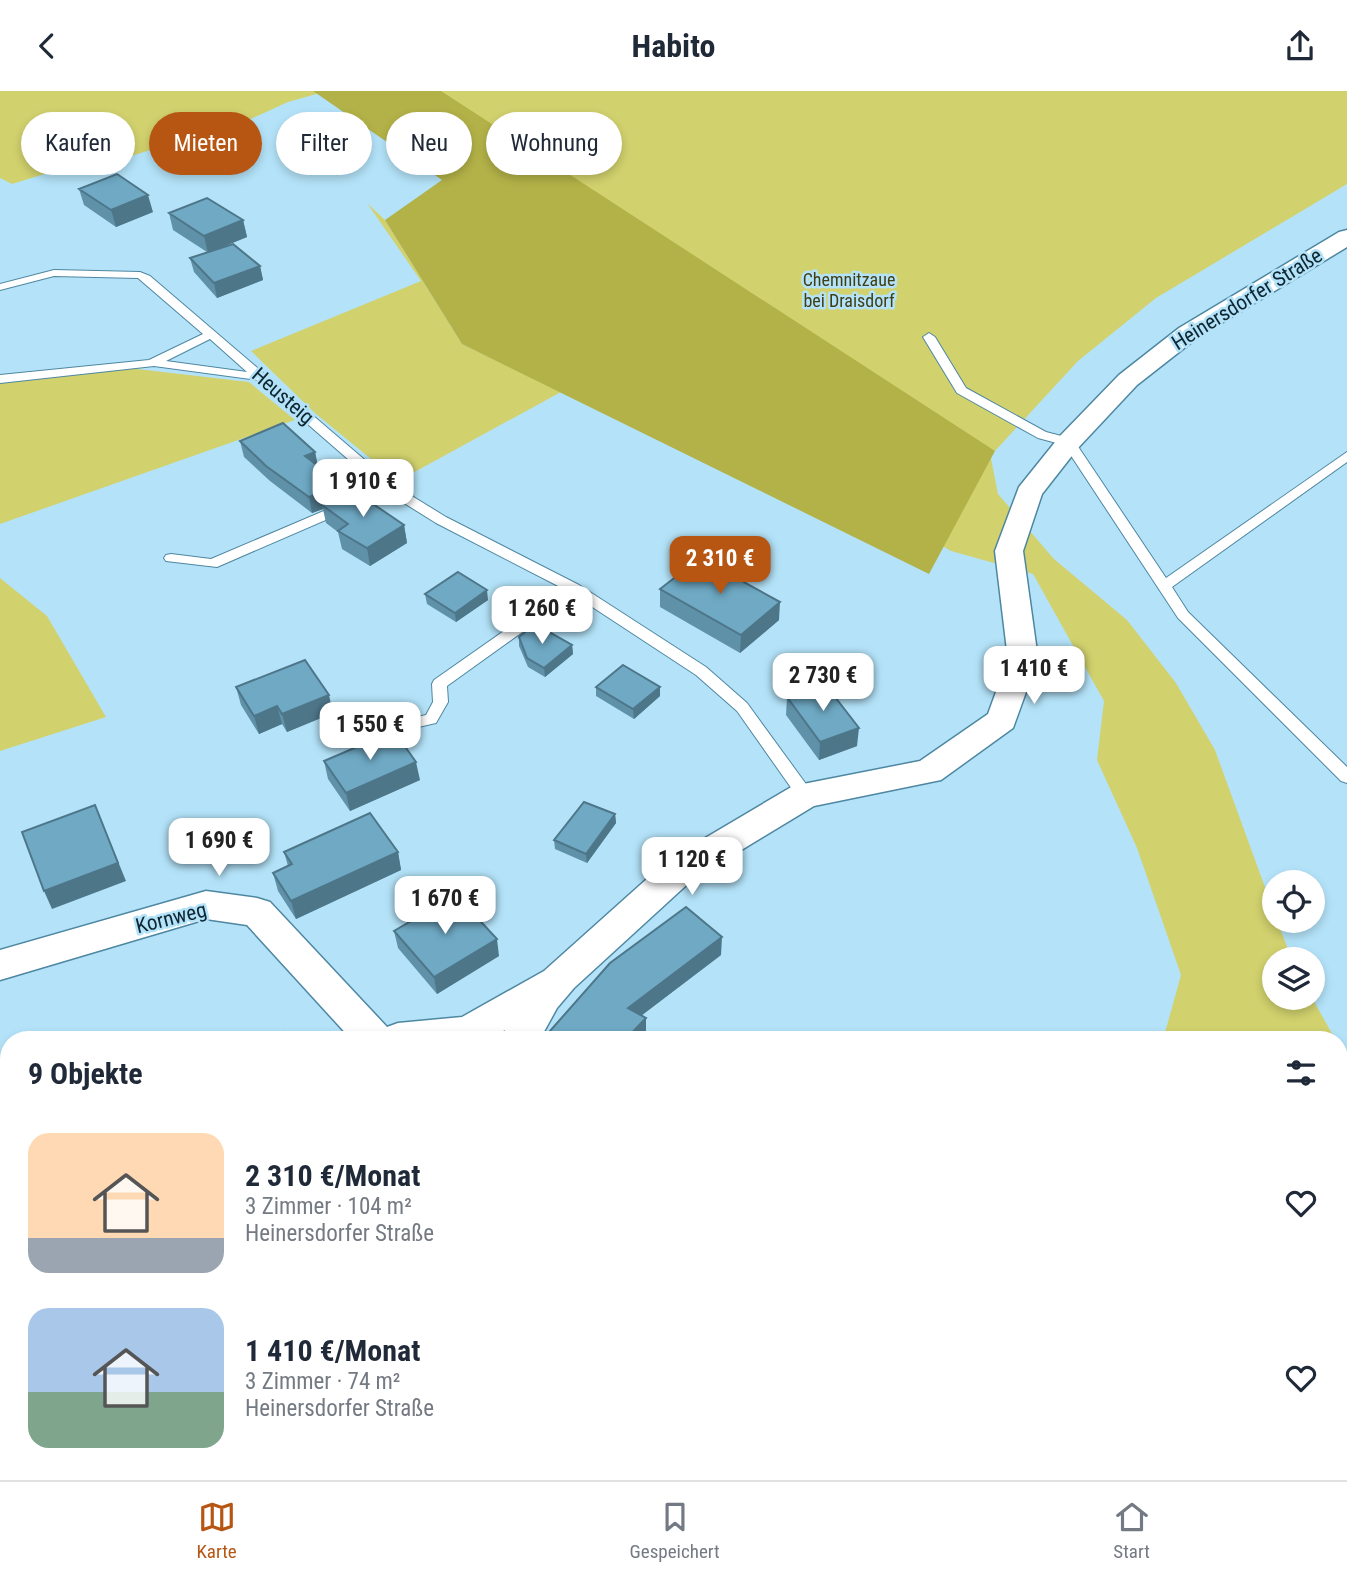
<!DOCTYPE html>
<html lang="de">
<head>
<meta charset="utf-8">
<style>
  body { margin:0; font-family:"Roboto Condensed",sans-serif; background:#f2f2f3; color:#1f2937; height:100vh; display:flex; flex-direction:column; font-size:26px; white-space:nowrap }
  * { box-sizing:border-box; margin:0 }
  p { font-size:23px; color:#747a83 }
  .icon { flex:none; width:38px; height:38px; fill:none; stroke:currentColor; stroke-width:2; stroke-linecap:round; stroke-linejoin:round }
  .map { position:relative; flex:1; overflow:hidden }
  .panel { position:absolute; left:0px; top:940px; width:1348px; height:450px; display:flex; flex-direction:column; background:#fff; border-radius:28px 28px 0 0; box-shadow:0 4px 10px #0003 }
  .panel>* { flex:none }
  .hud { position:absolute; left:21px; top:21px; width:700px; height:63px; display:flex; gap:14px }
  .fabs { position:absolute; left:1262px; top:779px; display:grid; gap:14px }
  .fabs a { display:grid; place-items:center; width:63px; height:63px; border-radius:50%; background:#fff; box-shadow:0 4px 10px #0003; font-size:35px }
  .price { position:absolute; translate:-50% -60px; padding:0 16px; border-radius:14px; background:#fff; color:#222; font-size:23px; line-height:46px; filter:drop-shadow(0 2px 4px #0008) }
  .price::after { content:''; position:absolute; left:50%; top:42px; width:21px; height:16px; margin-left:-10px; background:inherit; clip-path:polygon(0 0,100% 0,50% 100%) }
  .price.on { background:#b65612; color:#fff }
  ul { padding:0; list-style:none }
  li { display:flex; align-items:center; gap:21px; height:175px; padding:0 28px }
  li span { display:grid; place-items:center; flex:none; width:196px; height:140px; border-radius:21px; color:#555 }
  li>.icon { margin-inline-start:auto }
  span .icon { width:84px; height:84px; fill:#fffc; stroke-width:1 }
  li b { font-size:30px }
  h2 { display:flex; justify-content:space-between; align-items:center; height:84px; padding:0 28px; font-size:30px }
  .pill { padding:0 24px; border-radius:32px; background:#fff; box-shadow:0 4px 10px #0003; font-size:24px; line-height:63px }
  .pill.on { background:#b65612; color:#fff }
  header { display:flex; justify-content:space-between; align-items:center; height:91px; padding:0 28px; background:#fff; font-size:32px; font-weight:700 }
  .dock { display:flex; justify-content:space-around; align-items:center; height:98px; border-top:2px solid #e0e1e3; background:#fff; font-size:19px; color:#747a83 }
  .dock a { display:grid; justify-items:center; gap:4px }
  .dock .on { color:#b65612 }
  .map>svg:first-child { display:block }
  .green { fill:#d1d16e }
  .forest { fill:#b3b248 }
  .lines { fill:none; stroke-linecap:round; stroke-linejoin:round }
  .service-casing { stroke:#4e87a1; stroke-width:2 }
  .minor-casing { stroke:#4e87a1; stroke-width:3 }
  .service { fill:#fff; fill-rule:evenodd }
  .minor { fill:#fff; fill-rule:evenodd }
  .wall { fill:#5f91a9 }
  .shaded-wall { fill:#4e7689 }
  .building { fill:#6fa9c4; stroke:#4e7689; stroke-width:2 }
  .labels { text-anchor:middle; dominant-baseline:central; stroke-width:5; stroke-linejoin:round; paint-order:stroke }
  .far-park-label { font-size:18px; fill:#403f13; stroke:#b4e3f9 }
  .street-label { font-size:21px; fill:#0e2631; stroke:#b4e3f9 }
</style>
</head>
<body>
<header><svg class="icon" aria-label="back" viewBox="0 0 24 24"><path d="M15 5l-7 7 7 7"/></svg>Habito<svg class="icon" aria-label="share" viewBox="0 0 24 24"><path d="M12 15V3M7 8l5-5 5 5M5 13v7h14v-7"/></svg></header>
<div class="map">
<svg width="1347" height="1389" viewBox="0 0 1347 1389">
  <rect width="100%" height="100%" fill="#b4e3f9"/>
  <path class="green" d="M0 0H1347V93L1156 207 1078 270 995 360 989 357 998 403 1054 468 1127 529 1176 592 1215 659 1274 821V830H1277L1292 868H1274V906L1312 907 1335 948H1161L1166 938 1181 884 1137 757 1097 669 1104 610 1033 483 951 460 891 425 449 88 320 2 288 11 246 30 98 75 77 73 12 93 0 87Z
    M367 112 385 129 462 253 561 301 398 390 316 323 251 260 421 190Z
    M120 276 249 291 295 329 0 433V290Z
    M0 487 47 525 106 626 0 660Z
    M1339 954 1347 965V1389H963L956 1381H1339Z"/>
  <path class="forest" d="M313 0H441L995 360 929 483 462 253 385 129 442 89Z"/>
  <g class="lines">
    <defs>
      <path id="service" d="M54 179 140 181 150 185 394 394 446 426 579 494 706 576 747 612 811 700 813 704 811 708H799L737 620 696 584 574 504 447 595 448 611 436 632 401 640 396 639 393 635 396 631 426 624 433 611 432 593 434 589 564 498 436 432 388 402 217 476 166 470 164 467 166 464 171 463 211 468 380 396 257 289 154 275 0 292V284L149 269 203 243 138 187 54 185 0 199V193ZM210 248 247 281 166 270Z
        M929 242 935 246 966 297 1046 341 1073 348 1166 487 1347 361V371L1172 496 1188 521 1347 676V692L1341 690 1178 527 1064 354 1038 347 957 302 923 246Z"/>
      <path id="minor" d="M1347 139V156L1197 247 1137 294 1078 357 1042 403 1023 460 1038 568 1013 637 941 689 814 715 692 789 574 897 557 917 540 948H501L505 939 489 948H351L247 834 206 828 0 889V859L206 800 257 807 270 811 387 936 398 932 462 926 544 880 668 769 793 695 920 670 988 623 1008 568 995 460 1019 396 1060 345 1119 284 1179 237 1339 141Z
        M370 1381H416L417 1389H371Z"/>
    </defs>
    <use href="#service" class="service-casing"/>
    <use href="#minor" class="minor-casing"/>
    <use href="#service" class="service"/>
    <use href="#minor" class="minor"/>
  </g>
  <path class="wall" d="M79 98 153 121 116 136 84 114Z
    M169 122 243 129 247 146 222 156 260 175 263 189 217 207 194 181 190 167 207 161 173 139Z
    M240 350 315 361 318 375 342 393 344 404 404 434 407 452 370 475 342 458 338 441 326 432 323 418 312 422 270 390 244 366Z
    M660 498 779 529 740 562 660 516Z
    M425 503 488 509 456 531 427 513Z
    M519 546 572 554 573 563 545 586 528 576 519 555Z
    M236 596 333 622 287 641 282 633 259 643 241 614Z
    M596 596 660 605 634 628 596 605Z
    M787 606 857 655 819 669 786 624Z
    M324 670 420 689 350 720 328 688Z
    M615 723 616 732 587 772 555 758 554 749Z
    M284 761H398L401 779 296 828 278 800 273 782 288 775Z
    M394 840 499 865 437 903 398 857Z
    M721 864 642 924 646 927V944L642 948H551L550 940Z"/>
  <path class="shaded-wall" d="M148 104 153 121 116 136 111 119Z
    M243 129 247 146 208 162 204 145Z
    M260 175 263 189 217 207 214 192Z
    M315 361 318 376 305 365Z
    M342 393 345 408 322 414 323 418 312 422 309 406Z
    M404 434 407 452 370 475 367 457Z
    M487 499 488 509 456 531 455 522Z
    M780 511 779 529 740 562 741 544Z
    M572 554 573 563 545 586 544 577Z
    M660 596V605L634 628 633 618Z
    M329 604 333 622 287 641 282 623Z
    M277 615 282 633 259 643 254 625Z
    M859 637 857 655 819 669 820 651Z
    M416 671 420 689 350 720 346 702Z
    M95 714 126 790 52 818 44 800Z
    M615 723 616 732 587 772 586 763Z
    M398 761 401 779 296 828 291 810Z
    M722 846 721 864 629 934 628 917Z
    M497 848 499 865 437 903 434 886Z
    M646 927V944L642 948H626Z"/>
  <path class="building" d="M117 83 148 104 111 119 79 98Z
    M207 107 243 129 204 145 169 122Z
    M233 153 260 175 214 192 190 167Z
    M283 332 315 361 305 365 342 393 309 406 266 375 240 350Z
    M354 400 404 434 367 457 338 440 348 433 322 414Z
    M700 467 780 511 741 544 660 498Z
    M458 481 487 499 455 522 425 503Z
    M535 533 572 554 544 577 527 567 519 546Z
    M305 569 329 604 282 623 277 615 254 625 236 596Z
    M623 574 660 596 633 618 596 596Z
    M825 593 859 637 820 651 787 606Z
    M394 640 416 671 346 702 324 670Z
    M584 711 615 723 586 763 554 749Z
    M95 714 118 772 44 800 22 741Z
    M370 722 398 761 291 810 273 782 292 773 284 761Z
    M456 804 497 848 434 886 394 840Z
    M686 816 722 846 628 917 646 927 626 948H608L595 942 590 948H565L550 940 610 872Z
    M284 941 288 948H267Z"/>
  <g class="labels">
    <g class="far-park-label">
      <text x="849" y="188">Chemnitzaue<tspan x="849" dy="21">bei Draisdorf</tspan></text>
    </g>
    <g class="street-label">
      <text transform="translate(1247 208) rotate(-32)">Heinersdorfer Straße</text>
      <text transform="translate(283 305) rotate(41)">Heusteig</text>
      <text transform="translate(171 827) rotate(-14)">Kornweg</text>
    </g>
  </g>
</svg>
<div class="fabs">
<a><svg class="icon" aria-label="locate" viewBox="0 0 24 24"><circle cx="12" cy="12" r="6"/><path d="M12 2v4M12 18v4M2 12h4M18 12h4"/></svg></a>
<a><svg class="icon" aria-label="layers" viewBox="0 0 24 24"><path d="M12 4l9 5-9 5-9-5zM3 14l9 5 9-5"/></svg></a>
</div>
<b class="price" style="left:363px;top:428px">1 910 €</b>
<b class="price on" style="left:720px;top:505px">2 310 €</b>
<b class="price" style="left:542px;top:555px">1 260 €</b>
<b class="price" style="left:1034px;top:615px">1 410 €</b>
<b class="price" style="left:823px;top:622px">2 730 €</b>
<b class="price" style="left:370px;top:671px">1 550 €</b>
<b class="price" style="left:219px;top:787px">1 690 €</b>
<b class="price" style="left:692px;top:806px">1 120 €</b>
<b class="price" style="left:445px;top:845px">1 670 €</b>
<div class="hud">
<a class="pill">Kaufen</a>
<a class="pill on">Mieten</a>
<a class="pill">Filter</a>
<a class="pill">Neu</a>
<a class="pill">Wohnung</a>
</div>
<section class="panel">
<h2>9 Objekte<svg class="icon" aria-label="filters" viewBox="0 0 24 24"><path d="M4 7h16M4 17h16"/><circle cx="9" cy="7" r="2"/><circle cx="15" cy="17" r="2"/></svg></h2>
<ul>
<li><span style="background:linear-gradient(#ffd9b3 75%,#9aa5b1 0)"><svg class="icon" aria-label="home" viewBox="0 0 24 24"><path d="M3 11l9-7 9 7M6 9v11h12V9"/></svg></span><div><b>2 310 €/Monat</b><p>3 Zimmer · 104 m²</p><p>Heinersdorfer Straße</p></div><svg class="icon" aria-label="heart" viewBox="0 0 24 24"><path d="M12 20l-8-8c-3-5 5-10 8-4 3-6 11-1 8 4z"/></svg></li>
<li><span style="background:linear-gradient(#a9c7e8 60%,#7fa58c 0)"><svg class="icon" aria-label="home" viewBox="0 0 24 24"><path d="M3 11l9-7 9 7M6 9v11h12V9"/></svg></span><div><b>1 410 €/Monat</b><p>3 Zimmer · 74 m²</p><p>Heinersdorfer Straße</p></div><svg class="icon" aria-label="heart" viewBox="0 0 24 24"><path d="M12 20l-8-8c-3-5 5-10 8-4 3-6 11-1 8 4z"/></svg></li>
</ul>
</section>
</div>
<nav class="dock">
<a class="on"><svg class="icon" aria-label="map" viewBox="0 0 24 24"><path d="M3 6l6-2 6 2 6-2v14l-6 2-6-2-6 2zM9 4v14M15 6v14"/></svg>Karte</a>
<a><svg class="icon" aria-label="saved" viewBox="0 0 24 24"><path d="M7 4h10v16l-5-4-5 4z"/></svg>Gespeichert</a>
<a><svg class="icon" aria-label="home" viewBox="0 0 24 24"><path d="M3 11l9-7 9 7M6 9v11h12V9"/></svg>Start</a>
</nav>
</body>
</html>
